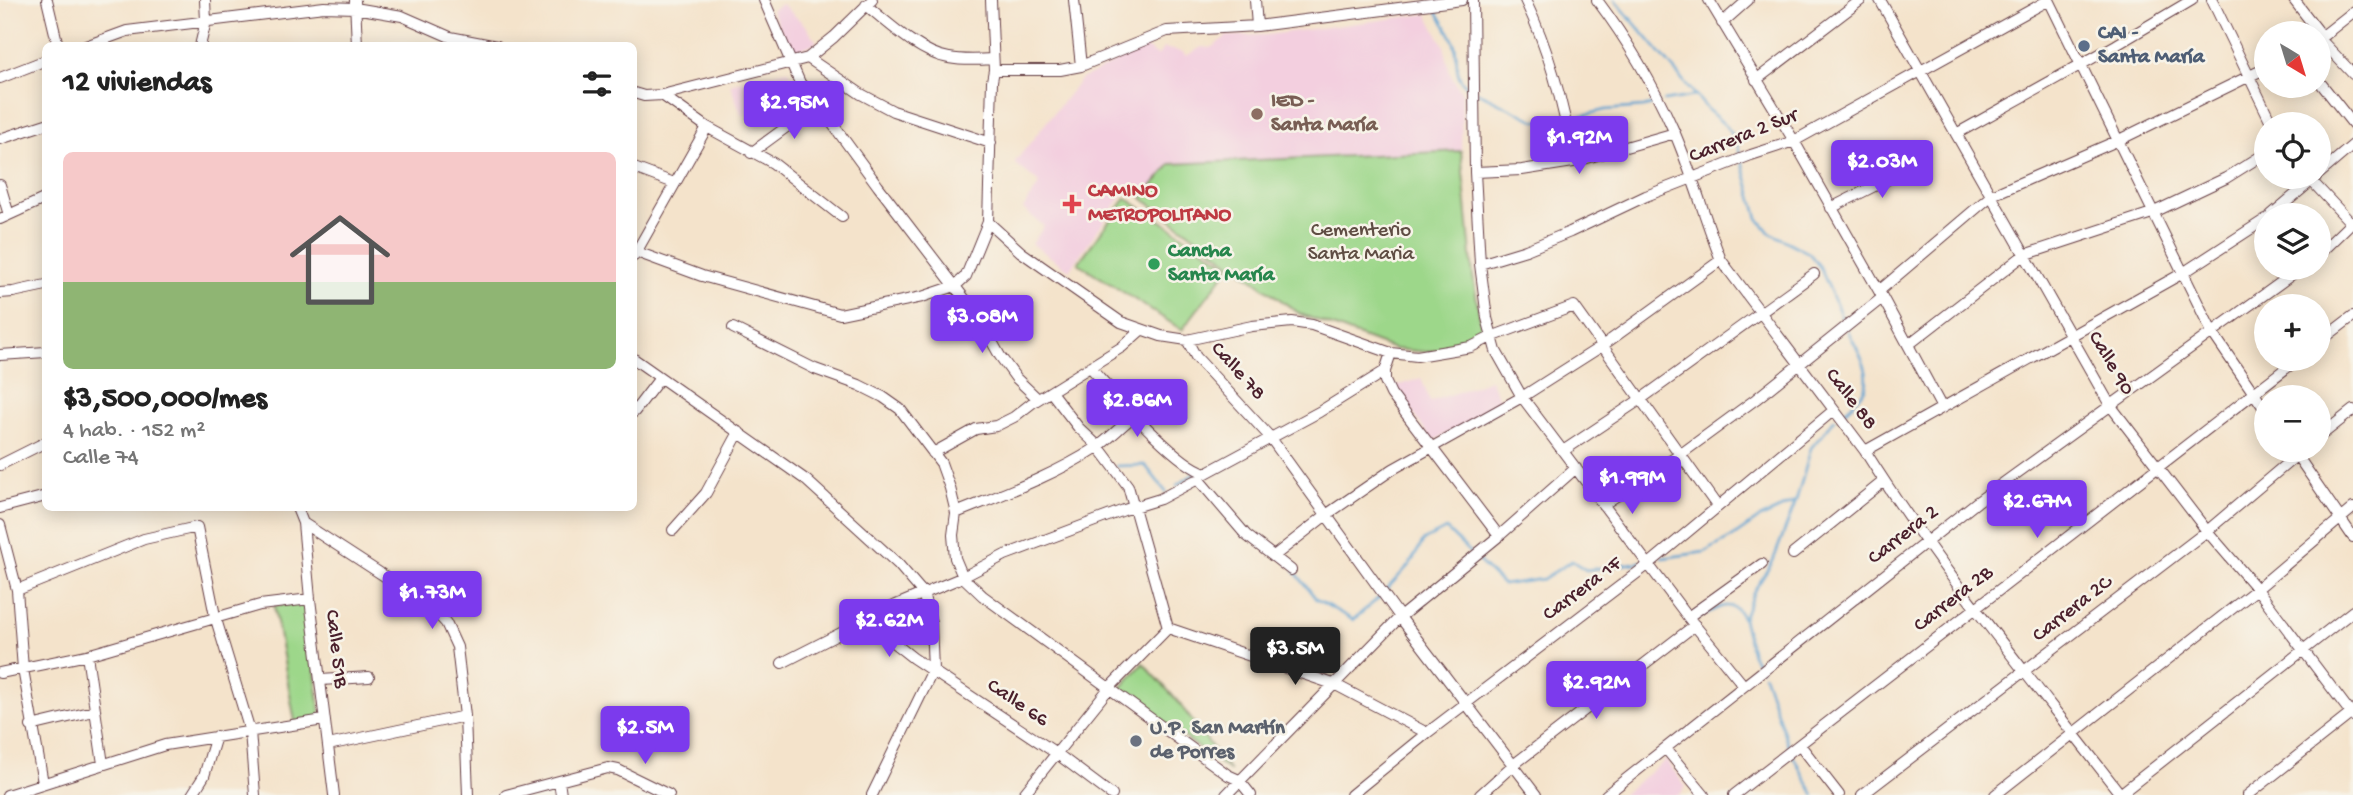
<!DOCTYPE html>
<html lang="es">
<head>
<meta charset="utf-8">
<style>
  body { margin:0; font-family:"Gochi Hand",sans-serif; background:#f6f6f6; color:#222; height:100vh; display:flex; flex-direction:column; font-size:26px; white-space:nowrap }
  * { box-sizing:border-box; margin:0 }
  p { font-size:23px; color:#767676 }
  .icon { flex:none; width:38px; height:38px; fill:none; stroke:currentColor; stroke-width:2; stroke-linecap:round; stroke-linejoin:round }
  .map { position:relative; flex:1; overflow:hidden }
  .drawer { position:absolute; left:42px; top:42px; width:595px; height:469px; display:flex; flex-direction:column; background:#fff; border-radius:10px; box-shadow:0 4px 18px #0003 }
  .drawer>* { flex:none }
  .needle { width:46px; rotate:142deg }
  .fabs { position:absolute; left:2254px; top:21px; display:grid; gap:14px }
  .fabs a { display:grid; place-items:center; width:77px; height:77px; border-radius:50%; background:#fff; box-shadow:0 4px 18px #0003; font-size:35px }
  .price { position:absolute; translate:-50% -60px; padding:0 16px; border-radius:7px; background:#7c3aed; color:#fff; font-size:23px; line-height:46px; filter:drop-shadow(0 2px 4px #0008) }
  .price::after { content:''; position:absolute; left:50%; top:42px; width:21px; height:16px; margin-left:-10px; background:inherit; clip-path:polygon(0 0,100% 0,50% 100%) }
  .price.current { background:#222; color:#fff }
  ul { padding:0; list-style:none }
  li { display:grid; align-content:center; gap:14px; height:371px; padding:0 21px }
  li+li { border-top:2px solid #e0e0e0 }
  li span { display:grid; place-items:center; height:217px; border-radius:10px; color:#555 }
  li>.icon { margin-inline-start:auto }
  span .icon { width:126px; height:126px; fill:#fffc; stroke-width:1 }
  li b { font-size:30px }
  h2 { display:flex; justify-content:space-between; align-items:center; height:84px; padding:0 21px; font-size:30px }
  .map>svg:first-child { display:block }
  .built { fill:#f3cfdf }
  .green { fill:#9dd78a; stroke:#747b5a; stroke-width:2 }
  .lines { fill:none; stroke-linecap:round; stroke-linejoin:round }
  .stream { stroke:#5ca1d1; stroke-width:2.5 }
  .minor-casing { stroke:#643c43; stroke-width:12 }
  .minor { stroke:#fff; stroke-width:10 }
  .service-dot { fill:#5c6f8a; stroke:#f7f3e8; stroke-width:2.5 }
  .education-dot { fill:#8d6e63; stroke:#f7f3e8; stroke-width:2.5 }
  .health-dot { fill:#e0444e; stroke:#f7f3e8; stroke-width:2.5 }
  .leisure-dot { fill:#2e9e5b; stroke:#f7f3e8; stroke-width:2.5 }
  .worship-dot { fill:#6b7280; stroke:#f7f3e8; stroke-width:2.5 }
  .labels { text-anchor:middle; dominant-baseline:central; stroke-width:5; stroke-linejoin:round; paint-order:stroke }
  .service-label { font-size:21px; font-weight:bold; fill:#4e5e75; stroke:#f7f3e8; text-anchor:start }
  .education-label { font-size:21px; font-weight:bold; fill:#785e54; stroke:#f7f3e8; text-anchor:start }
  .street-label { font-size:21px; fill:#4a1f2b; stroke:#f7f3e8 }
  .health-label { font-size:21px; font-weight:bold; fill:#be3a42; stroke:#f7f3e8; text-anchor:start }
  .park-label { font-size:21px; fill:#5f4d43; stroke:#f7f3e8 }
  .leisure-label { font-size:21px; font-weight:bold; fill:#27864d; stroke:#f7f3e8; text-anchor:start }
  .worship-label { font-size:21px; font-weight:bold; fill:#5b616d; stroke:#f7f3e8; text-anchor:start }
</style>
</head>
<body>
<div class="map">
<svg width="2353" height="795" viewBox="0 0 2353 795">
  <rect width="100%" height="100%" fill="#f7f3e8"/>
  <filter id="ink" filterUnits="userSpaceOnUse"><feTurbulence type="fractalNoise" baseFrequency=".0143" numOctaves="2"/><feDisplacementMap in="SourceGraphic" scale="14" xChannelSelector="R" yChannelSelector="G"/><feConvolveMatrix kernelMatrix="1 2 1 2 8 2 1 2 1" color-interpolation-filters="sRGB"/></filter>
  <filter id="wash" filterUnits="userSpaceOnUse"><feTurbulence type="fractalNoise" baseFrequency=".00686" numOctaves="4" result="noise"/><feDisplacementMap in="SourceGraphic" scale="28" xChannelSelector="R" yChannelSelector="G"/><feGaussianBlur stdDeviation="1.57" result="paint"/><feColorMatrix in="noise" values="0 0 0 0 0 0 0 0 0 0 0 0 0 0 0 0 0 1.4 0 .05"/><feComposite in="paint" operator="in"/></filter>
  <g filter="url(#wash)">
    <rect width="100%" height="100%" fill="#f4e3cb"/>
    <path class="built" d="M782 4 806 26 817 42 792 53 771 10Z
      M1427 14 1444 46 1450 73 1462 93 1461 151 1171 165 1142 198 1128 188 1069 270 1032 244 1044 226 1023 209 1040 183 1014 163 1080 80 1145 47 1158 56 1163 48 1183 52 1186 56 1202 47 1211 48 1227 36 1266 35Z
      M788 70 801 91 742 116 730 84Z
      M1421 378 1430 402 1490 380 1502 404 1433 441 1394 387Z
      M1666 760 1686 787 1679 795H1621Z"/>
    <path class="green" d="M1461 151 1473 276 1482 332 1456 346 1427 352 1394 349 1300 314 1142 198 1171 164Z
      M1126 198 1230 266 1182 330 1078 263Z
      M306 602 321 717 295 722 274 606Z
      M1143 663 1175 698 1230 771 1120 689Z"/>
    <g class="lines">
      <path class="stream" d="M1615 0 1708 110 1725 125 1736 140 1758 218 1769 232 1809 253 1820 267 1845 325
        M1434 6C1440 18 1448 28 1453 40 1461 59 1450 77 1471 89
        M1477 92 1536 121 1561 120
        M1664 101 1695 96
        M1568 119 1605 110 1644 107 1658 103
        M1840 415C1847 408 1860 399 1864 390 1874 373 1855 346 1848 331
        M1117 466 1145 465 1166 492
        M1177 485 1194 474H1200L1222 500
        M1280 555 1290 564
        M1662 558 1705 552 1731 538 1758 519 1795 502
        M1294 570 1316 599 1353 620 1381 596
        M1385 591 1410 564 1424 540 1446 529 1503 585 1543 579 1572 561 1586 570 1641 562
        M1698 618C1714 610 1732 596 1742 617
        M1761 669 1752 655 1743 619 1754 591 1773 561 1796 501 1811 448 1835 419
        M1764 675 1789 748
        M1792 754 1814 795"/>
    </g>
  </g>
  <g filter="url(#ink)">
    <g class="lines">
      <defs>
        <path id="minor" d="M47 0 58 46
          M355 0 357 46
          M764 0 800 83 818 104 878 186 977 315 1000 356 1016 378 1038 399
          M1074 0 1081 66
          M1255 0 1257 26
          M1473 0 1475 172 1480 264 1487 318 1496 351 1522 397 1688 617 1744 686
          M1525 0C1550 52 1564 105 1573 162
          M1597 0C1627 40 1653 84 1673 129 1692 172 1704 217 1721 260L1865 451C1941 572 2034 682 2121 795
          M1709 0 1794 141 1879 291 1942 408
          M1880 0 2110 405 2207 531 2257 589 2353 716
          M2049 0 2212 332 2266 411
          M2212 0 2272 124
          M2294 0 2322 36
          M866 5C888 23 921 54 949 58 964 61 979 60 993 59
          M1722 23 1748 0
          M2319 39 2353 12
          M2320 39 2353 74
          M86 46 127 31 324 7 355 8 402 16 450 37 497 46
          M200 46 206 21 205 0
          M808 58 861 94 893 111 991 143
          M994 70H1060L1081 66 1167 31 1257 26 1462 0
          M0 78 46 60
          M1756 80 1861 0
          M2319 81 2353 124
          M634 93 644 96 662 95 808 58 834 37 872 0
          M662 95 707 127 773 163 842 217
          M1956 134 2116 45 2192 0
          M0 139 46 124
          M751 153 818 104
          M634 168 674 183
          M1475 172 1522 170 1573 162 1675 133
          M2319 174 2353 145
          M2308 177 2351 223
          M0 185 9 215
          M1831 208 1918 164
          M2271 215 2316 177
          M0 219 46 198
          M988 222 1021 252 1121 322 1161 336 1187 340 1252 326 1292 322 1312 325 1391 353 1417 356 1471 347 1491 337 1574 306 1717 506
          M634 251 702 276 840 314 922 297 955 286 966 276 988 222 992 81 994 70 991 0
          M2319 254 2353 221
          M634 256 707 127
          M1480 264 1526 250 1570 232 1646 196 1751 155 1794 141 2049 0
          M1879 291 1992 195 2119 140 2266 68
          M0 293 13 292 46 285
          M733 328 815 369 859 385 883 397 900 409 941 463 950 488 956 513 953 535 955 558 963 577 983 596 1228 775 1239 780 1251 795
          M1187 340 1196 357 1270 437 1400 617 1536 795
          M2319 342 2353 316
          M1908 345 2024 255 2152 213 2226 178 2266 153
          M0 355 46 352
          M634 359 806 480 898 564 923 593 931 622 933 670 872 795
          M1091 368C1114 393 1177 466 1206 473L1319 412 1385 371 1391 353
          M1385 371V381L1391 394 1499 536
          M1051 392 1078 427 1098 446 1128 486 1168 628
          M634 412 660 378
          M2319 437 2353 410
          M1563 451 1641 399 1814 274
          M1865 451 2183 273 2266 219
          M2294 451 2353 537
          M933 453 976 429 996 426 1014 417 1032 403 1122 347 1141 330
          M0 465 46 442
          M1604 504 1681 454 1756 399 1882 298
          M0 508 46 496
          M297 508 303 523 310 599 334 795
          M956 513C1003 494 1053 476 1096 448 1109 439 1121 426 1134 416
          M303 523 429 605 446 623 457 647 465 716 468 795
          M0 525 17 590 23 669 43 783
          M673 530 706 493 739 432
          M1793 554 1884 481
          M1274 556 1326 515 1393 469 1522 397 1602 346 1721 260
          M17 590 144 539 197 527 215 616 250 731 255 795
          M1688 617 1762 564
          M866 621 913 658 1056 753 1112 795
          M1168 628 1336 685 1427 733
          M87 655 103 764
          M782 663 896 605 963 577 1005 555 1124 510 1160 499 1194 481 1199 480 1246 535 1291 570
          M0 673 87 655 260 605 310 599
          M321 680 369 677
          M31 726 94 711
          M328 745 465 716
          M1800 745 1839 795
          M1666 749 1704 795
          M559 781 561 795
          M7 795 165 745 324 720
          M192 795 204 776 216 736
          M506 795 608 768 618 770 669 795
          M1023 795 1110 687 1168 628
          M1226 795 1400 617 1499 536 1576 468
          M1351 795 1427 733 1649 564 1834 410
          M1480 795 1512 766 1695 625
          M1606 795 1977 502 2301 268
          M1734 795 2298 359
          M1862 795 2207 531 2303 450
          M1995 795 2257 589 2353 508
          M2119 795 2353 611
          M2248 795 2353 712"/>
      </defs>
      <use href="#minor" class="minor-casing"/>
      <use href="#minor" class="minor"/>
    </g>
  </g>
  <circle class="service-dot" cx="2084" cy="46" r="7"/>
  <circle class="education-dot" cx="1257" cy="114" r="7"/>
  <path class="health-dot" d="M1068.5 193.5h7v7h7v7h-7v7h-7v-7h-7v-7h7z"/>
  <circle class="leisure-dot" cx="1154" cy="264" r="7"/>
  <circle class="worship-dot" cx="1136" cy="741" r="7"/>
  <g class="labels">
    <g class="service-label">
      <text x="2098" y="34">CAI -<tspan x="2098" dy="24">Santa María</tspan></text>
    </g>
    <g class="education-label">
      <text x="1271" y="102">IED -<tspan x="1271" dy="24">Santa María</tspan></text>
    </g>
    <g class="street-label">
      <text transform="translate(1744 137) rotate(-22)">Carrera 2 Sur</text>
      <text transform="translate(2110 364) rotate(59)">Calle 90</text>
      <text transform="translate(1237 372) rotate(48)">Calle 78</text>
      <text transform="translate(1850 400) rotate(53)">Calle 88</text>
      <text transform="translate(1904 536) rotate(-38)">Carrera 2</text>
      <text transform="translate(1583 590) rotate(-37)">Carrera 1F</text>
      <text transform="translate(1954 600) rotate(-38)">Carrera 2B</text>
      <text transform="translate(2073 610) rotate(-38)">Carrera 2C</text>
      <text transform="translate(335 649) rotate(83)">Calle 51B</text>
      <text transform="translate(1017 704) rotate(34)">Calle 66</text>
    </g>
    <g class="health-label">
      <text x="1088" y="192">CAMINO<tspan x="1088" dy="24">METROPOLITANO</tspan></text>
    </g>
    <g class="park-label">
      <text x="1361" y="231">Cementerio<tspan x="1361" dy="24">Santa Maria</tspan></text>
    </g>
    <g class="leisure-label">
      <text x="1168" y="252">Cancha<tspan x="1168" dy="24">Santa María</tspan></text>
    </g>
    <g class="worship-label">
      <text x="1150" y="729">U.P. San Martín<tspan x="1150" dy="24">de Porres</tspan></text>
    </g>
  </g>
</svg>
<div class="fabs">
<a><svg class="needle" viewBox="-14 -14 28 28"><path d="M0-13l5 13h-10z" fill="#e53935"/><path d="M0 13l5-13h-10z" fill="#767676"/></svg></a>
<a><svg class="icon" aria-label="locate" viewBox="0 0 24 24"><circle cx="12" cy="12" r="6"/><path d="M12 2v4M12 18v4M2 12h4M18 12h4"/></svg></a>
<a><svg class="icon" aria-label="layers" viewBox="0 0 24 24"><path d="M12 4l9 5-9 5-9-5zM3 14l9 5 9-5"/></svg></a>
<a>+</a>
<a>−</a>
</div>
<b class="price" style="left:794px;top:141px">$2.95M</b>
<b class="price" style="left:1579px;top:176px">$1.92M</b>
<b class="price" style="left:1882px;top:200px">$2.03M</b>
<b class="price" style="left:982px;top:355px">$3.08M</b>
<b class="price" style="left:1137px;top:439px">$2.86M</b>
<b class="price" style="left:1632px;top:516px">$1.99M</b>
<b class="price" style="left:2037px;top:540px">$2.67M</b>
<b class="price" style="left:432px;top:631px">$1.73M</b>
<b class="price" style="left:889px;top:659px">$2.62M</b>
<b class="price current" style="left:1295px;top:687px">$3.5M</b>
<b class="price" style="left:1596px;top:721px">$2.92M</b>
<b class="price" style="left:645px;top:766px">$2.5M</b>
<section class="drawer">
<h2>12 viviendas<svg class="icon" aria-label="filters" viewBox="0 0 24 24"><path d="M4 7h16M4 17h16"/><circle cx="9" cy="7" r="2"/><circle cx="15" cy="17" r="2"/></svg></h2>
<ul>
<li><span style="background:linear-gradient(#f6c9c9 60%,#8fb573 0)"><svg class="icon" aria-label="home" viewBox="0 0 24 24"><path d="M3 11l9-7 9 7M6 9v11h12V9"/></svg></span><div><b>$3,500,000/mes</b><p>4 hab. · 152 m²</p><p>Calle 74</p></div></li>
</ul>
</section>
</div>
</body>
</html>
